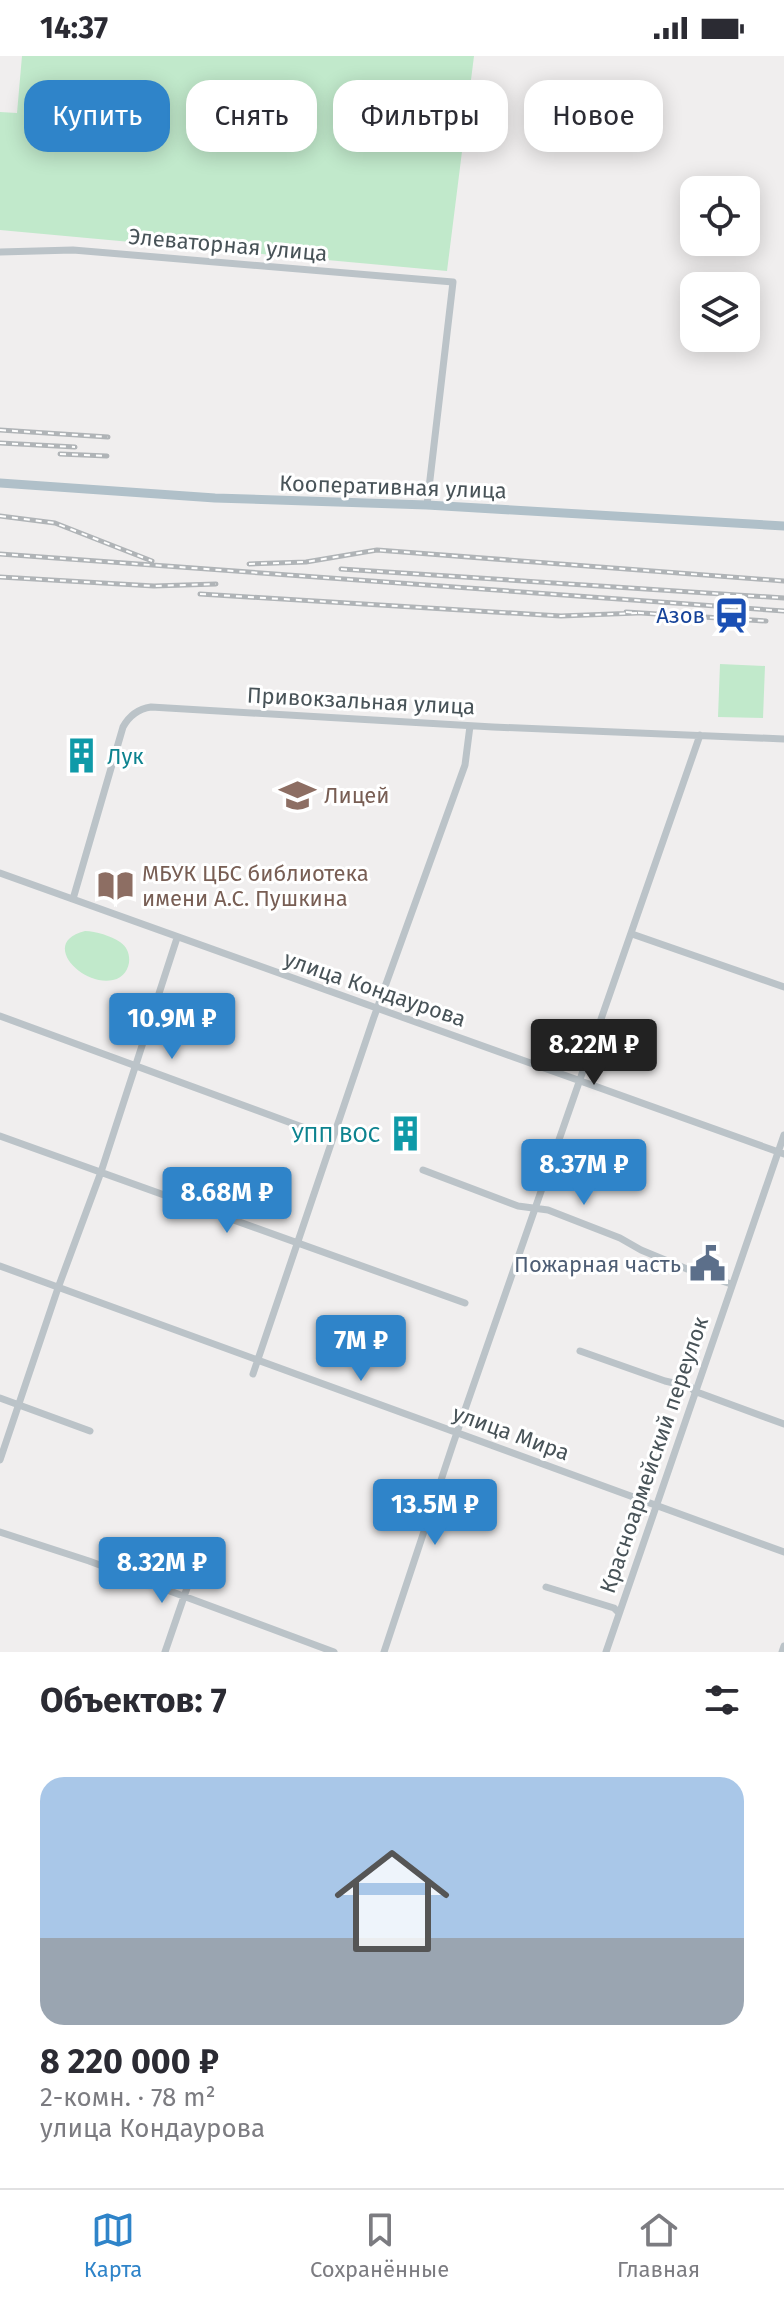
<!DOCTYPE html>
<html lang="ru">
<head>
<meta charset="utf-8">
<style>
  body { margin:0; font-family:"Fira Sans",sans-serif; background:#f7f7f7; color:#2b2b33; height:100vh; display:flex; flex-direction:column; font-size:30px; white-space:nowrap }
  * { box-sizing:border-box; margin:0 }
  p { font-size:26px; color:#7c7c81 }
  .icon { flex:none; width:44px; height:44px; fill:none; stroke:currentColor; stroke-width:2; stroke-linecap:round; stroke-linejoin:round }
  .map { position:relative; height:1596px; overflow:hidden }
  .panel { display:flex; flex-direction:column; background:#fff; flex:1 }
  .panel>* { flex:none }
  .banner { position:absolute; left:24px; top:24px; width:736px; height:72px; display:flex; gap:16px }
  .fabs { position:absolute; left:680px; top:120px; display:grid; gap:16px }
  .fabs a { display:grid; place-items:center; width:80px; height:80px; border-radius:16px; background:#fff; box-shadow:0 4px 20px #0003; font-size:40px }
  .price { position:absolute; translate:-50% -68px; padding:0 18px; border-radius:8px; background:#2f84c9; color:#fff; font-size:26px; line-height:52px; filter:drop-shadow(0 2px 4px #0008) }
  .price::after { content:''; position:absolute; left:50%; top:48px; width:24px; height:18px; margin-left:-12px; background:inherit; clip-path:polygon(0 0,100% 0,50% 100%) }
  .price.current { background:#222; color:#fff }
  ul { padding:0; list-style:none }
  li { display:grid; align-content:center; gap:16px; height:424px; padding:0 40px }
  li+li { border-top:2px solid #e1e1e2 }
  li span { display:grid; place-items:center; height:248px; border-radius:24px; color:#555 }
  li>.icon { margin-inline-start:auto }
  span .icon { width:144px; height:144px; fill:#fffc; stroke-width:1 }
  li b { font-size:34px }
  h2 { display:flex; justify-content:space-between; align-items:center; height:96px; padding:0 40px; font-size:34px }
  .chip { padding:0 28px; border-radius:24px; background:#fff; box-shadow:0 4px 20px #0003; font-size:28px; line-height:72px }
  .chip.current { background:#2f84c9; color:#fff }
  .status { display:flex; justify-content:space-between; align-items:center; height:56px; padding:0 40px; background:#fff; direction:ltr }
  .status svg { height:22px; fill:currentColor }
  .dock { display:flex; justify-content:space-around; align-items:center; height:112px; border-top:2px solid #e1e1e2; background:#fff; font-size:22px; color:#7c7c81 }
  .dock a { display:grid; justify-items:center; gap:4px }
  .dock .current { color:#2f84c9 }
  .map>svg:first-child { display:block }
  .green { fill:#c1e9cb }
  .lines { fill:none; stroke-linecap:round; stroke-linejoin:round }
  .minor { stroke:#bbc3c8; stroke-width:7 }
  .major { stroke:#b0c0c9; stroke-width:9 }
  .rail-casing { stroke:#b0b4b7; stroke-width:5 }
  .rail { stroke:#fff; stroke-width:2; stroke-dasharray:6; stroke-linecap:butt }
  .labels { text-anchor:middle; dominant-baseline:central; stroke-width:6; stroke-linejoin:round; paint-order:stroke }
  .street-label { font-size:22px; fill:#485358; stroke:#fff }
  .transit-label { font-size:22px; fill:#164399; stroke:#fff; text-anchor:end }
  .culture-label { font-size:22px; fill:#0d838f; stroke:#fff; text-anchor:start }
  .education-label { font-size:22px; fill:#785e54; stroke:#fff; text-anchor:start }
  .service-label { font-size:22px; fill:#4e5e75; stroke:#fff; text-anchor:end }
</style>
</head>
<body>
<div class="status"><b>14:37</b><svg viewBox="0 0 49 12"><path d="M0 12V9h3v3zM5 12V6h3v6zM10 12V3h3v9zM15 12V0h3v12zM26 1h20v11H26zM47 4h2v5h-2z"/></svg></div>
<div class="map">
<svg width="784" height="1596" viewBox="0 0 784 1596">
  <rect width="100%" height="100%" fill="#f0eeee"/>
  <path class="green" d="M22 0H474L447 215 0 174V56L17 57Z
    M720 608 765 610 763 662 718 661Z
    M85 875C96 875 111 880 120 886 135 896 131 920 113 924 82 931 39 886 85 875Z"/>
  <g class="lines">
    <path class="minor" d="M0 196 73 194 453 226 427 449
      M0 817 784 1098
      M73 843 123 671C129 660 138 653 151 651L493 671 784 683
      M632 878 784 931
      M0 960 332 1082
      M0 1080 465 1247
      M423 1114 518 1150 548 1154 620 1182 641 1194 687 1213 731 1228
      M0 1210 784 1496
      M580 1295 665 1325 691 1331 694 1335 784 1368
      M253 1318 374 961 465 709 470 670
      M0 1342 90 1375
      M0 1404 58 1232 101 1116 177 882
      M0 1476 89 1505 334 1596
      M546 1531 614 1552 619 1557
      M165 1596 188 1529 186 1523
      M384 1596 453 1388 700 679
      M606 1596 784 1079
      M782 1596 784 1590"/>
    <path class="major" d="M0 427 215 442 427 449 784 470"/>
    <defs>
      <path id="rail" d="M0 374 108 381
        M0 387 75 391
        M60 398 107 400
        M0 460 55 467 152 505
        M0 498 784 555
        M249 508 306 506 377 494 784 525
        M341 513 784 542
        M0 521 154 530 216 528
        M200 538 561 560 637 557
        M626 556 766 565"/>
    </defs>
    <use href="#rail" class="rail-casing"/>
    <use href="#rail" class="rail"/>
  </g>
  <defs>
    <symbol id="station-bare" viewBox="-9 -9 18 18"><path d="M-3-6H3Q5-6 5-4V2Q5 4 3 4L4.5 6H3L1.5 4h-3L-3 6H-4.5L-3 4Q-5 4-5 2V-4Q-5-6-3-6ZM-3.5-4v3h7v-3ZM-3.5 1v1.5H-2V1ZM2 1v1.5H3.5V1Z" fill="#1a4fb4" stroke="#fff" stroke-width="2.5" paint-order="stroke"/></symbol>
    <symbol id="building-bare" viewBox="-9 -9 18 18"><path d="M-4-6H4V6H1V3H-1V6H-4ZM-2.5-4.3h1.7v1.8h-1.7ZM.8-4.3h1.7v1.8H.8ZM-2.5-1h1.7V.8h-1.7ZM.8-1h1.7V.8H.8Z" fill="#0f9aa8" stroke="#fff" stroke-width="2.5" paint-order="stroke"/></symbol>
    <symbol id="school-bare" viewBox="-9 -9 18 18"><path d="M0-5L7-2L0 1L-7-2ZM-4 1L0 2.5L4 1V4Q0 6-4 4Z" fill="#8d6e63" stroke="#fff" stroke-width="2.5" paint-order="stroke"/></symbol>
    <symbol id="library-bare" viewBox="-9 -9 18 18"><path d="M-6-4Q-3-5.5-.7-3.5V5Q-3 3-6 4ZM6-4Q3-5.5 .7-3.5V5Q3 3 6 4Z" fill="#8d6e63" stroke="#fff" stroke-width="2.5" paint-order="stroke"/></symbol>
    <symbol id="civic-bare" viewBox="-9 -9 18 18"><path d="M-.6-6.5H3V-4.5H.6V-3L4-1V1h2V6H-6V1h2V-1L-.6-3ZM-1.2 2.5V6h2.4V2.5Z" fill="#5c6f8a" stroke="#fff" stroke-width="2.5" paint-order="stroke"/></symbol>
  </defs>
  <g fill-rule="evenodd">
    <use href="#station-bare" x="706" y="534" width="51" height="51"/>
    <use href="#building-bare" x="56" y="674" width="51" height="51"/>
    <use href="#school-bare" x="272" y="714" width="51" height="51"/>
    <use href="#library-bare" x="90" y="804" width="51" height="51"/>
    <use href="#building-bare" x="380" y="1052" width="51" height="51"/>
    <use href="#civic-bare" x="682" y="1182" width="51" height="51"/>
  </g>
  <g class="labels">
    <g class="street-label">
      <text transform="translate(228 189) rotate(5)">Элеваторная улица</text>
      <text transform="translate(393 431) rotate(2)">Кооперативная улица</text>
      <text transform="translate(361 645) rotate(3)">Привокзальная улица</text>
      <text transform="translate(375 933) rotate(19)">улица Кондаурова</text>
      <text transform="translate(511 1377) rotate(20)">улица Мира</text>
      <text transform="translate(654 1399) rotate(-71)">Красноармейский переулок</text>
    </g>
    <g class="transit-label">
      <text x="705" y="559">Азов</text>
    </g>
    <g class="culture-label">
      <text x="107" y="700">Лук</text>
      <text x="380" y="1078" text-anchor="end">УПП ВОС</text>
    </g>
    <g class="education-label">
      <text x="324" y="739">Лицей</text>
      <text x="142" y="817">МБУК ЦБС библиотека<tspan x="142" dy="25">имени А.С. Пушкина</tspan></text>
    </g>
    <g class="service-label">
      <text x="681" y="1208">Пожарная часть</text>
    </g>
  </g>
</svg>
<div class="fabs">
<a><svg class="icon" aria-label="locate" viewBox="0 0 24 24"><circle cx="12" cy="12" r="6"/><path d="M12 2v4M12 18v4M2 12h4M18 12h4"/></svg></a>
<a><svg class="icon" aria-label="layers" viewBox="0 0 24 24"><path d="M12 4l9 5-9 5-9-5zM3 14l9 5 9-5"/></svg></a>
</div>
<b class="price" style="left:172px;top:1005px">10.9M ₽</b>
<b class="price current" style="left:594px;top:1031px">8.22M ₽</b>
<b class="price" style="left:584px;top:1151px">8.37M ₽</b>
<b class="price" style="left:227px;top:1179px">8.68M ₽</b>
<b class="price" style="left:361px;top:1327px">7M ₽</b>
<b class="price" style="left:435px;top:1491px">13.5M ₽</b>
<b class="price" style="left:162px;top:1549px">8.32M ₽</b>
<div class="banner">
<a class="chip current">Купить</a>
<a class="chip">Снять</a>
<a class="chip">Фильтры</a>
<a class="chip">Новое</a>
</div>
</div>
<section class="panel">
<h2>Объектов: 7<svg class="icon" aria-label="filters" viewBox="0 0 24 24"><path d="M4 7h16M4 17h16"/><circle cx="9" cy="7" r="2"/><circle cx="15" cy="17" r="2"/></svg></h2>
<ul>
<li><span style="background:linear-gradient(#a9c7e8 65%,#9aa5b1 0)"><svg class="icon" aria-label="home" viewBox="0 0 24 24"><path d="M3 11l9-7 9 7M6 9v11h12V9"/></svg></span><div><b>8 220 000 ₽</b><p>2-комн. · 78 m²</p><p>улица Кондаурова</p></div></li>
</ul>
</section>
<nav class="dock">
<a class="current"><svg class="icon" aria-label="map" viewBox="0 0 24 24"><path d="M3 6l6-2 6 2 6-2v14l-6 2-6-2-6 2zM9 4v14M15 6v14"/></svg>Карта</a>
<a><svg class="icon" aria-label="saved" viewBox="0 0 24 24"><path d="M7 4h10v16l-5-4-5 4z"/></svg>Сохранённые</a>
<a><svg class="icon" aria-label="home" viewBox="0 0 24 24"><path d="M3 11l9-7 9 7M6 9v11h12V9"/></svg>Главная</a>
</nav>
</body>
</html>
